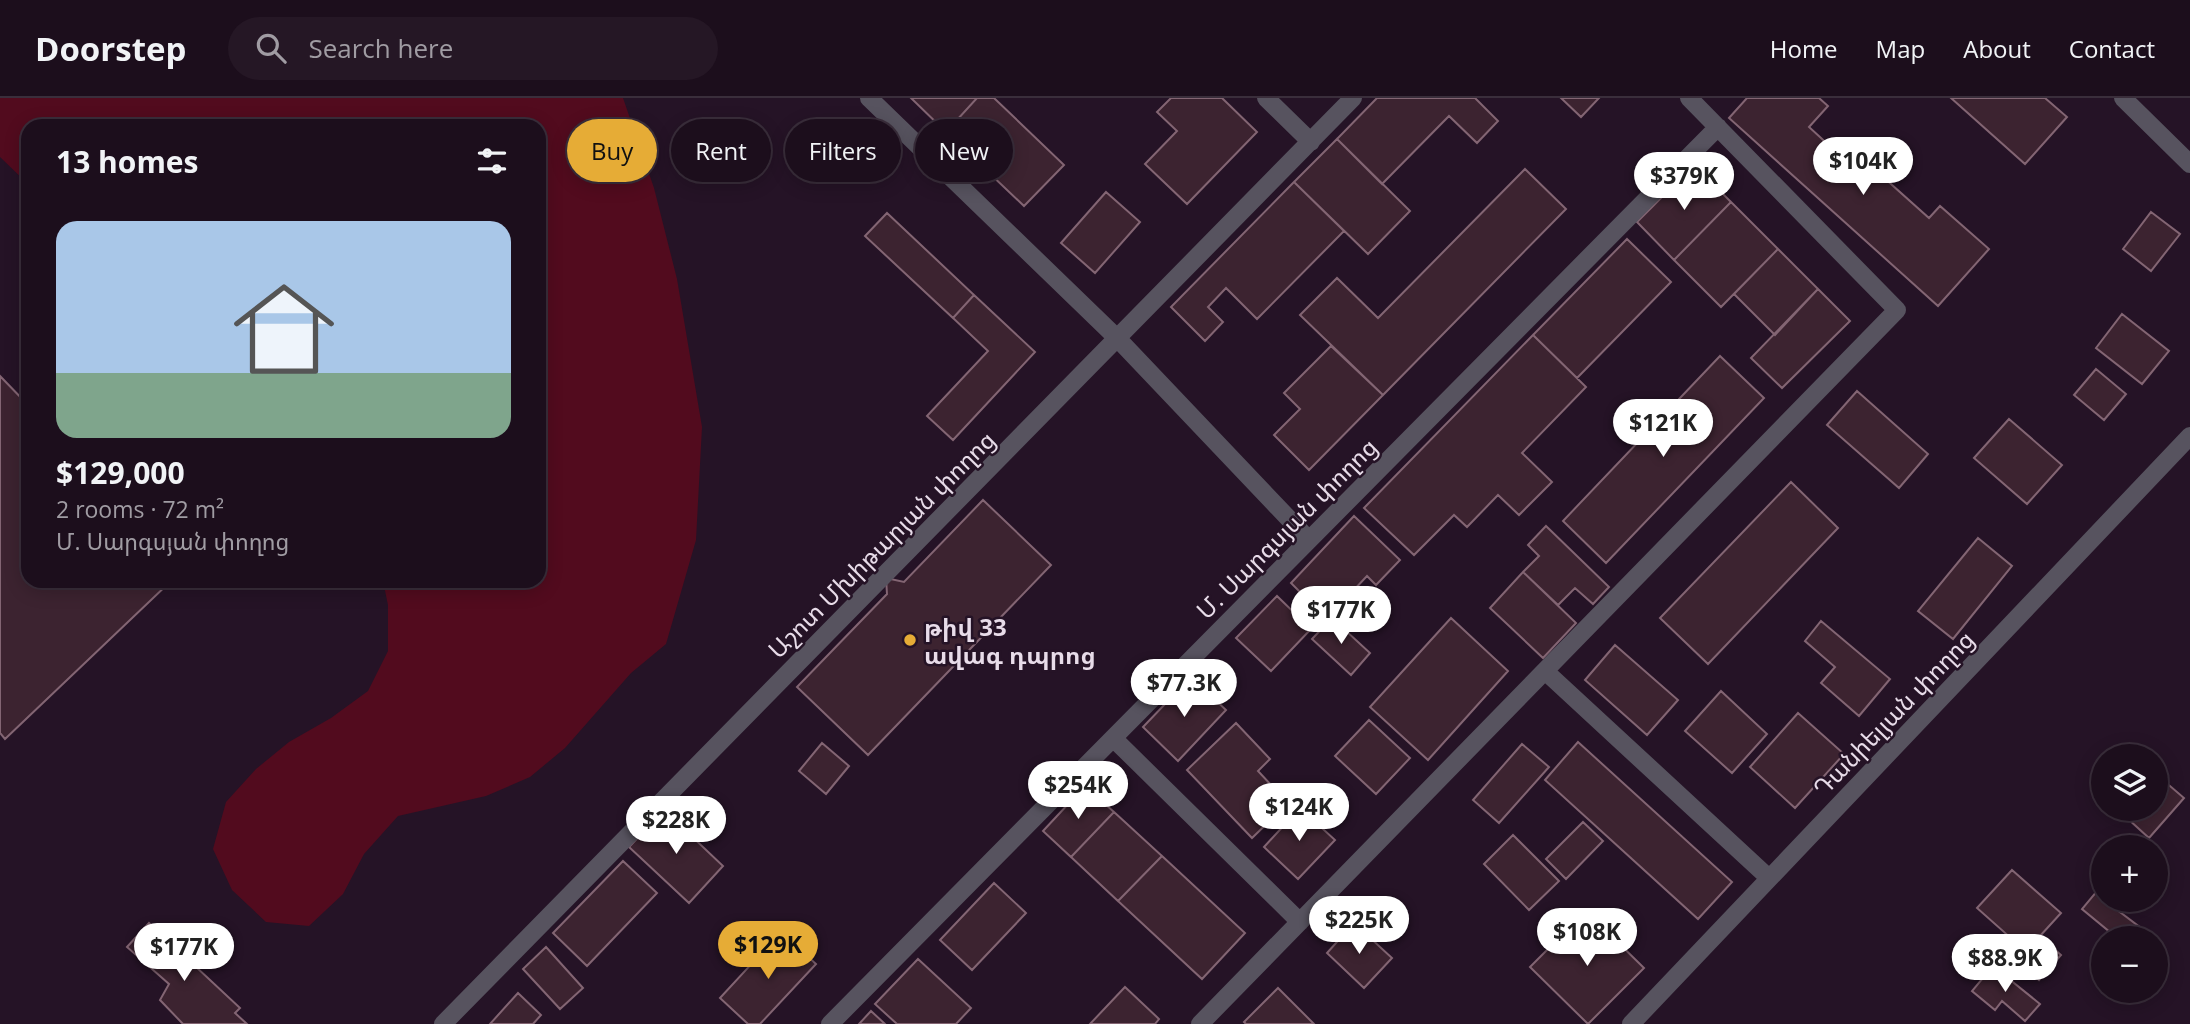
<!DOCTYPE html>
<html lang="en">
<head>
<meta charset="utf-8">
<style>
  body { margin:0; font-family:"Open Sans","Noto Sans Armenian",sans-serif; background:#251725; color:#f1f3f6; height:100vh; display:flex; flex-direction:column; font-size:26px; white-space:nowrap }
  * { box-sizing:border-box; margin:0 }
  p { font-size:23px; color:#a09ca3 }
  .icon { flex:none; width:38px; height:38px; fill:none; stroke:currentColor; stroke-width:2; stroke-linecap:round; stroke-linejoin:round }
  .map { position:relative; flex:1; overflow:hidden }
  .panel { position:absolute; left:21px; top:21px; width:525px; height:469px; display:flex; flex-direction:column; background:#1c0e1c; border-radius:21px; box-shadow:0 4px 18px #0003,0 0 0 2px #3a2e3b }
  .panel>* { flex:none }
  .hud { position:absolute; left:567px; top:21px; width:665px; height:63px; display:flex; gap:14px }
  .buttons { position:absolute; left:2091px; top:646px; display:grid; gap:14px }
  .buttons a { display:grid; place-items:center; width:77px; height:77px; border-radius:50%; background:#1c0e1c; box-shadow:0 4px 18px #0003,0 0 0 2px #3a2e3b; font-size:35px }
  .price { position:absolute; translate:-50% -60px; padding:0 16px; border-radius:24px; background:#fff; color:#222; font-size:23px; line-height:46px; filter:drop-shadow(0 2px 4px #0008) }
  .price::after { content:''; position:absolute; left:50%; top:42px; width:21px; height:16px; margin-left:-10px; background:inherit; clip-path:polygon(0 0,100% 0,50% 100%) }
  .price.on { background:#e6ac36; color:#111 }
  ul { padding:0; list-style:none }
  li { display:grid; align-content:center; gap:14px; height:371px; padding:0 35px }
  li+li { border-top:2px solid #3a2e3b }
  li span { display:grid; place-items:center; height:217px; border-radius:21px; color:#555 }
  li>.icon { margin-inline-start:auto }
  span .icon { width:126px; height:126px; fill:#fffc; stroke-width:1 }
  li b { font-size:30px }
  h2 { display:flex; justify-content:space-between; align-items:center; height:84px; padding:0 35px; font-size:30px }
  .tag { padding:0 24px; border-radius:32px; background:#1c0e1c; box-shadow:0 4px 18px #0003,0 0 0 2px #3a2e3b; font-size:24px; line-height:63px }
  .tag.on { background:#e6ac36; color:#111 }
  header { display:flex; align-items:center; gap:42px; box-sizing:border-box; height:98px; padding:0 35px; background:#1c0e1c; border-bottom:2px solid #3a2e3b }
  header strong { font-size:33px }
  nav { display:flex; gap:38px; margin-inline-start:auto; font-size:24px }
  .search { width:490px; height:63px; background:#251725; display:flex; align-items:center; gap:18px; box-sizing:border-box; padding:0 24px; border-radius:38px; color:#a09ca3; font-size:26px }
  .map>svg:first-child { display:block }
  .green { fill:#520b1e }
  .building { fill:#3c2330; stroke:#836573; stroke-width:2 }
  .lines { fill:none; stroke-linecap:round; stroke-linejoin:round }
  .street { stroke:#57535f; stroke-width:18 }
  .poi-dot { fill:#e6ac36; stroke:#251326; stroke-width:2.5 }
  .labels { text-anchor:middle; dominant-baseline:central; stroke-width:5; stroke-linejoin:round; paint-order:stroke }
  .street-label { font-size:24px; fill:#e8dce9; stroke:#251326 }
  .poi-label { font-size:24px; font-weight:bold; fill:#e8dce9; stroke:#251326; text-anchor:start }
</style>
</head>
<body>
<header>
<strong>Doorstep</strong>
<div class="search"><svg class="icon" aria-label="search" viewBox="0 0 24 24"><circle cx="10" cy="10" r="6"/><path d="M15 15l6 6"/></svg>Search here</div>
<nav><a>Home</a><a>Map</a><a>About</a><a>Contact</a></nav>
</header>
<div class="map">
<svg width="2190" height="926" viewBox="0 0 2190 926">
  <rect width="100%" height="100%" fill="#251326"/>
  <path class="green" d="M0 0H623L654 90 677 181 702 329 696 442 666 546 631 575 565 650 530 679 486 698 398 718 364 756 343 796 309 828 266 824 232 792 213 751 226 704 256 671 289 644 331 620 368 593 388 553V507L383 483H539V28H28V86L0 59Z"/>
  <path class="building" d="M911 0H977L946 34Z
    M977 0H994L1064 67 1024 108 946 34Z
    M1171 0H1222L1257 34 1187 106 1145 66 1177 33 1157 14Z
    M1377 0H1475L1498 23 1477 45 1449 18 1382 86 1337 41Z
    M1561 0H1599L1581 19Z
    M1747 0H1819L1828 8 1809 29 1845 62 1854 53 1929 120 1940 108 1989 151 1938 208 1729 20Z
    M1951 0H2045L2067 19 2025 66Z
    M1337 41 1410 113 1368 156 1294 84Z
    M1694 67 1731 104 1674 162 1637 124Z
    M1525 71 1566 111 1383 297 1300 217 1337 180 1378 220Z
    M1294 84 1344 133 1257 221 1226 190 1208 209 1223 224 1205 243 1171 209Z
    M1106 94 1140 124 1095 175 1061 145Z
    M1731 104 1778 151 1721 209 1674 162Z
    M2151 114 2180 136 2151 173 2123 151Z
    M887 115 974 197 953 220 865 138Z
    M1627 141 1671 184 1577 280 1533 237Z
    M1778 151 1818 191 1775 237 1734 196Z
    M1818 191 1850 223 1782 290 1751 260Z
    M974 197 1035 254 953 342 927 318 988 253 953 220Z
    M2122 216 2169 253 2142 286 2096 250Z
    M1533 237 1586 289 1522 355 1552 384 1519 417 1498 397 1467 429 1454 417 1414 457 1364 410Z
    M1331 248 1383 297 1309 372 1274 337 1300 311 1284 295Z
    M1720 258 1764 300 1606 465 1563 423Z
    M2096 271 2126 296 2104 322 2074 297Z
    M0 278 28 307V483H171L5 641 0 635Z
    M1857 293 1928 356 1899 390 1827 327Z
    M2009 321 2062 367 2027 406 1974 360Z
    M1791 384 1838 430 1708 566 1660 520Z
    M983 402 1051 467 868 657 797 589 887 496 886 480 904 484Z
    M1354 418 1400 462 1376 487 1367 478 1336 511 1317 493 1308 502 1291 485Z
    M1546 428 1609 489 1593 506 1575 490 1558 507 1523 474 1539 458 1528 447Z
    M1978 440 2012 468 1953 541 1918 513Z
    M1523 474 1576 525 1543 560 1490 510Z
    M1277 498 1311 531 1271 573 1236 540Z
    M1332 520 1370 555 1351 577 1312 541Z
    M1451 520 1508 573 1428 662 1370 609Z
    M1821 523 1890 581 1859 618 1821 585 1835 569 1805 543Z
    M1615 547 1678 602 1647 637 1585 582Z
    M1191 579 1226 612 1178 663 1143 629Z
    M1721 593 1767 636 1732 675 1685 633Z
    M1798 615 1844 656 1795 710 1750 669Z
    M1369 622 1410 660 1376 696 1335 658Z
    M1236 625 1270 661 1258 673 1288 705 1252 740 1187 672Z
    M1578 644 1732 784 1698 821 1545 682Z
    M822 645 849 668 826 696 799 673Z
    M1522 646 1549 669 1499 725 1473 702Z
    M2156 676 2184 700 2149 740 2116 710H2156Z
    M1085 688 1114 714 1071 759 1043 733Z
    M1300 710 1335 742 1298 781 1264 749Z
    M664 712 723 768 689 805 629 749Z
    M1114 714 1162 758 1118 803 1071 759Z
    M1583 724 1603 743 1566 781 1546 761Z
    M1513 737 1559 783 1529 812 1484 766Z
    M1162 758 1245 835 1202 881 1118 803Z
    M623 763 657 795 587 868 553 835Z
    M2012 772 2061 815 2040 838 2061 857 2039 882 2013 859 2021 849 1977 810Z
    M994 785 1026 815 972 872 940 842Z
    M2097 793 2104 802 2141 830 2132 840H2107L2111 835 2082 811Z
    M1586 813 1644 870 1588 926 1530 869Z
    M149 825 240 910 235 915 247 926H183L160 902 169 886 127 849Z
    M1354 825 1392 860 1364 890 1327 855Z
    M781 834 816 866 760 926H748L720 900Z
    M2104 844V863L2094 855Z
    M546 849 583 890 560 911 523 871Z
    M918 861 971 910 956 926H897L875 906Z
    M1993 868 2040 906 2025 923 2002 903 1995 912 1972 893Z
    M1125 889 1159 921 1155 926H1090Z
    M1278 890 1314 926H1246L1244 924Z
    M518 895 541 917 533 926H490Z
    M871 913 885 926H859Z"/>
  <g class="lines">
    <path class="street" d="M869 0 1118 241 1309 442
      M1266 0 1311 44
      M2123 0 2190 66
      M1545 573 1769 780
      M1113 640 1300 824
      M443 926 1353 0
      M830 926 1718 29
      M1200 926 1897 212 1689 0
      M1631 926 2190 338"/>
  </g>
  <circle class="poi-dot" cx="910" cy="542" r="7"/>
  <g class="labels">
    <g class="street-label">
      <text transform="translate(1286 430) rotate(-45)">Մ. Սարգսյան փողոց</text>
      <text transform="translate(881 446) rotate(-45)">Աշոտ Մխիթարյան փողոց</text>
      <text transform="translate(1893 615) rotate(-46)">Դանիելյան փողոց</text>
    </g>
    <g class="poi-label">
      <text x="924" y="528">թիվ 33<tspan x="924" dy="28">ավագ դպրոց</tspan></text>
    </g>
  </g>
</svg>
<div class="buttons">
<a><svg class="icon" aria-label="layers" viewBox="0 0 24 24"><path d="M12 4l9 5-9 5-9-5zM3 14l9 5 9-5"/></svg></a>
<a>+</a>
<a>−</a>
</div>
<b class="price" style="left:1863px;top:99px">$104K</b>
<b class="price" style="left:1684px;top:114px">$379K</b>
<b class="price" style="left:1663px;top:361px">$121K</b>
<b class="price" style="left:1341px;top:548px">$177K</b>
<b class="price" style="left:1184px;top:621px">$77.3K</b>
<b class="price" style="left:1078px;top:723px">$254K</b>
<b class="price" style="left:1299px;top:745px">$124K</b>
<b class="price" style="left:676px;top:758px">$228K</b>
<b class="price" style="left:1359px;top:858px">$225K</b>
<b class="price" style="left:1587px;top:870px">$108K</b>
<b class="price on" style="left:768px;top:883px">$129K</b>
<b class="price" style="left:184px;top:885px">$177K</b>
<b class="price" style="left:2005px;top:896px">$88.9K</b>
<div class="hud">
<a class="tag on">Buy</a>
<a class="tag">Rent</a>
<a class="tag">Filters</a>
<a class="tag">New</a>
</div>
<section class="panel">
<h2>13 homes<svg class="icon" aria-label="filters" viewBox="0 0 24 24"><path d="M4 7h16M4 17h16"/><circle cx="9" cy="7" r="2"/><circle cx="15" cy="17" r="2"/></svg></h2>
<ul>
<li><span style="background:linear-gradient(#a9c7e8 70%,#7fa58c 0)"><svg class="icon" aria-label="home" viewBox="0 0 24 24"><path d="M3 11l9-7 9 7M6 9v11h12V9"/></svg></span><div><b>$129,000</b><p>2 rooms · 72 m²</p><p>Մ. Սարգսյան փողոց</p></div></li>
</ul>
</section>
</div>
</body>
</html>
